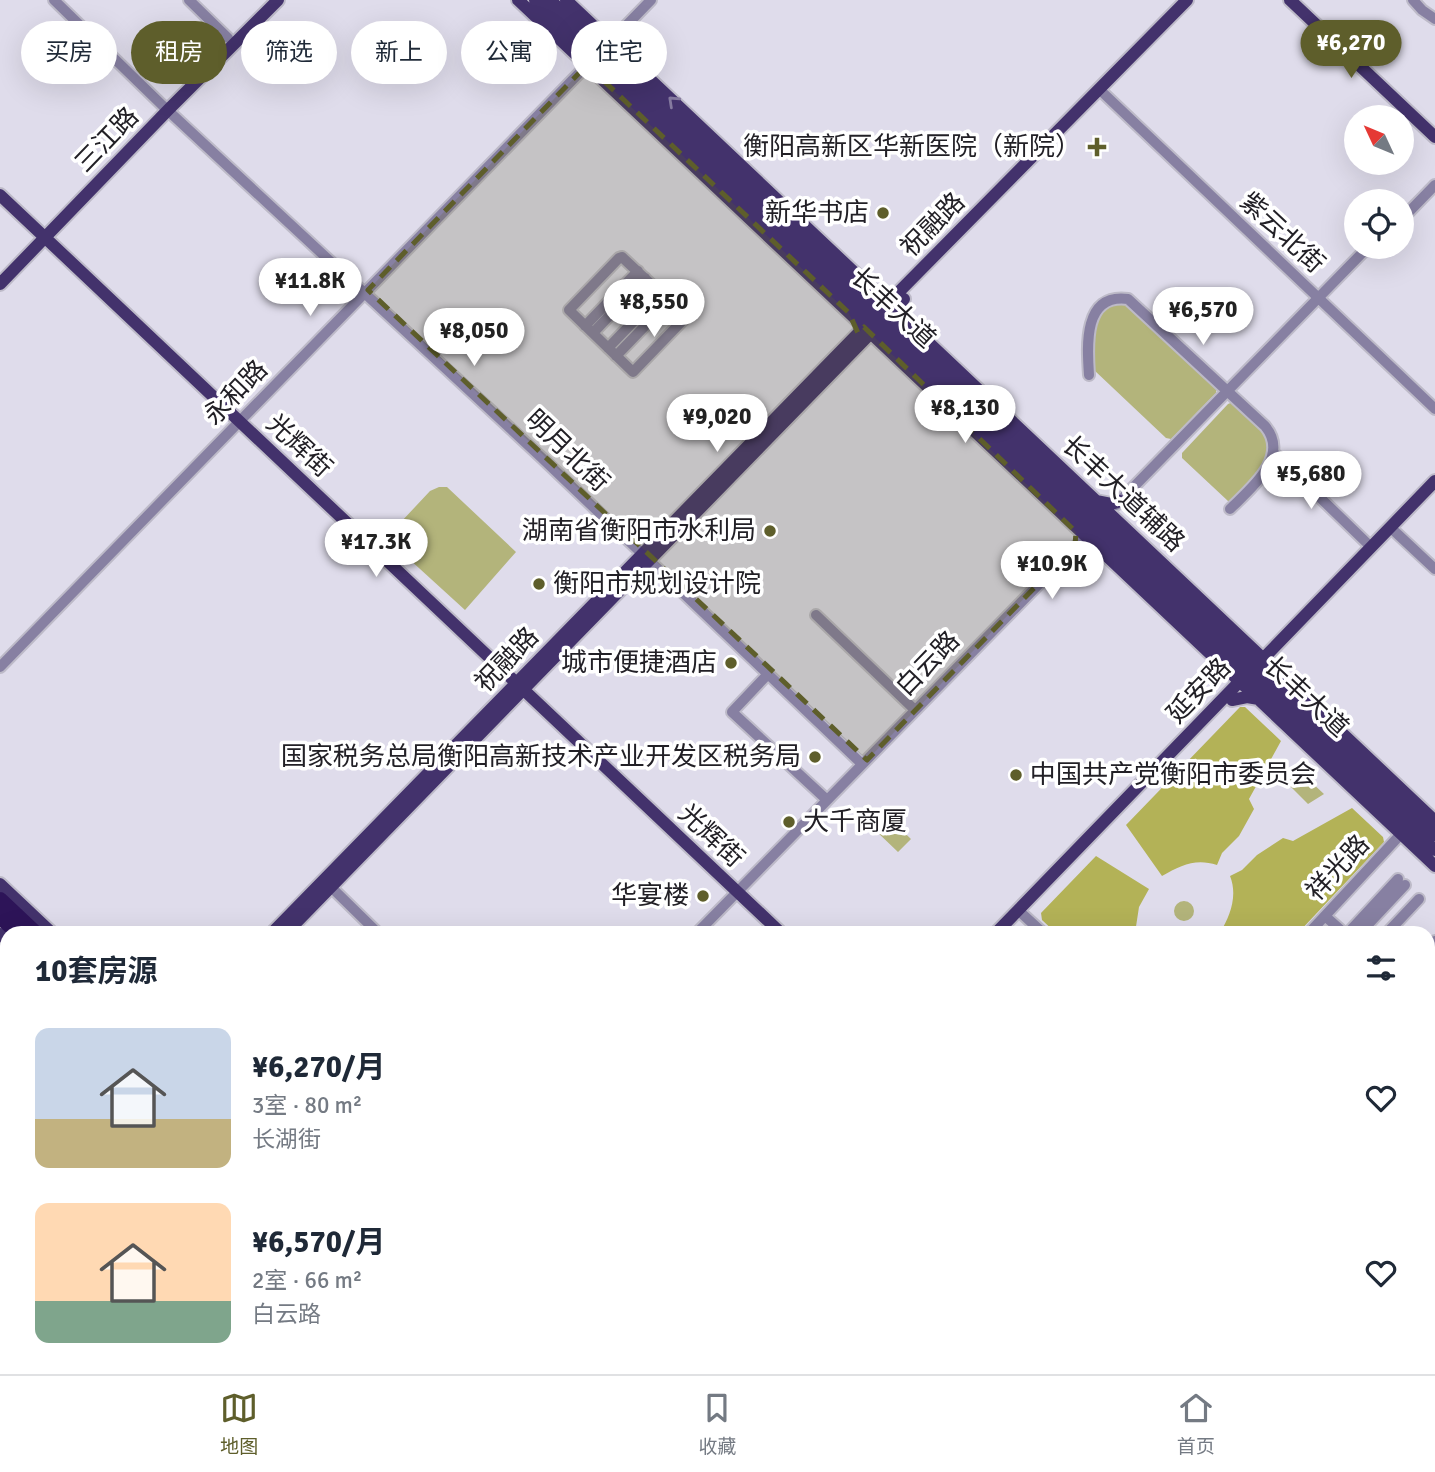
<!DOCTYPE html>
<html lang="zh">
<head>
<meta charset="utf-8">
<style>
  body { margin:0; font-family:Signika,"Noto Sans SC",sans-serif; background:#f2f2f3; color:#1f2937; height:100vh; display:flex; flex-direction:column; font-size:26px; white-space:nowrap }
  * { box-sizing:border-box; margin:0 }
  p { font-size:23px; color:#747a83 }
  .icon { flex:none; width:38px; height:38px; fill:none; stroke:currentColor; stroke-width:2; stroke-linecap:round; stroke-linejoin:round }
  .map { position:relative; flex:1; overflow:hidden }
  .drawer { position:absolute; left:0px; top:926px; width:1435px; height:450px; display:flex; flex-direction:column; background:#fff; border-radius:21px 21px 0 0; box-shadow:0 7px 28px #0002 }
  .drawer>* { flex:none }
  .banner { position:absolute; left:21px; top:21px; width:700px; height:63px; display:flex; gap:14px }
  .needle { width:46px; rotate:314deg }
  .tools { position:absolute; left:1344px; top:105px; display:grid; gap:14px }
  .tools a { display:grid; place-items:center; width:70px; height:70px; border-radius:50%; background:#fff; box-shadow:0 7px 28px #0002; font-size:35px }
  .price { position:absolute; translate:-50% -60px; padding:0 16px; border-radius:24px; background:#fff; color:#222; font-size:23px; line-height:46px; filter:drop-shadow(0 2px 4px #0008) }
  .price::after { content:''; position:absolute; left:50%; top:42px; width:21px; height:16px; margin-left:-10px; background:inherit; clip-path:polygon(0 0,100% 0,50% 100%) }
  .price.on { background:#5e5e2b; color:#fff }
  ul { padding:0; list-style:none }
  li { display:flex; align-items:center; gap:21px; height:175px; padding:0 35px }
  li span { display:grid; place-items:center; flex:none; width:196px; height:140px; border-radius:14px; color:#555 }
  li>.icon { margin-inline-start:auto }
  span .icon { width:84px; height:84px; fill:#fffc; stroke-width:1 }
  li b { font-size:30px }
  h2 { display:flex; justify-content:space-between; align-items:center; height:84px; padding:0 35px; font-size:30px }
  .tag { padding:0 24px; border-radius:32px; background:#fff; box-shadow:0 7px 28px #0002; font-size:24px; line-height:63px }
  .tag.on { background:#5e5e2b; color:#fff }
  .tabs { display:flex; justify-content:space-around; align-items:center; height:98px; border-top:2px solid #e0e1e3; background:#fff; font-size:19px; color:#747a83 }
  .tabs a { display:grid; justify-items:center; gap:4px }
  .tabs .on { color:#5e5e2b }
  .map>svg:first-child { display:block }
  .green { fill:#b3b47b }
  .forest { fill:#b3b257 }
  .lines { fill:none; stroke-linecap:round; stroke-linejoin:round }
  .minor-casing { stroke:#bdbac8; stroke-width:14 }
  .major-casing { stroke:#bdbac8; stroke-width:16 }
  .highway-casing { stroke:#bdbac8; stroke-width:19 }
  .minor { stroke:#8780a2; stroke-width:10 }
  .major { stroke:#43326c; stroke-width:12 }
  .highway { stroke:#2d1458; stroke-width:16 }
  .oneway { stroke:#857a9f }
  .marked { fill:#5e5e2b; fill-opacity:0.2; stroke:#5e5e2b; stroke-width:5; stroke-dasharray:14 9; stroke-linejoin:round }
  .poi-dot { fill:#5e5e2b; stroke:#fff; stroke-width:2.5 }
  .labels { text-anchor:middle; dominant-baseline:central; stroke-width:7; stroke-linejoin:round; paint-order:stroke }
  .street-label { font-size:26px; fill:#222026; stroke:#fff }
  .poi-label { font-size:26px; fill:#222026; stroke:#fff; text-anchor:end }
</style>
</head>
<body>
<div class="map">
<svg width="1435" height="1374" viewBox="0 0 1435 1374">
  <rect width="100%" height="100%" fill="#dfdceb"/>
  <path class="green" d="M1127 303 1217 387 1216 393 1171 439 1166 438 1094 370 1092 364 1091 342 1097 316 1109 305Z
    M1233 402C1241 410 1260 425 1265 434 1279 458 1246 486 1232 501H1228L1182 458V453L1228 404Z
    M439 487H447L516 552 465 610 386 538 430 491Z
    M1296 768 1324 794 1308 804 1288 784Z
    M888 817 911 839 898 852 875 830Z
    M1174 911a10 10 0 1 1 20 0a10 10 0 1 1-20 0Z
    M0 1264 7 1271V1349L0 1342Z
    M183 1368 189 1374H33L27 1369Z"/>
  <path class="forest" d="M1240 707H1245L1281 741 1249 799 1254 809 1239 836 1222 853 1217 865C1196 858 1181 865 1162 876L1126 825Z
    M1352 808 1383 837 1384 842 1298 933H1220C1230 916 1238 896 1230 876L1242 870 1257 855 1283 838 1293 841Z
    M1096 856 1149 889 1139 907 1135 933H1056L1042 920 1041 913Z"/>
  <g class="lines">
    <defs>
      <path id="minor" d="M54 0 162 105 542 458 862 764
        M189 0 228 38
        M1413 0 1422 10 1435 19
        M618 34 651 0
        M1099 89 1435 409
        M1402 219 1435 185
        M686 317 622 257 619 258 569 310 633 372 686 317 694 308
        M585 326 638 271
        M593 333 645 278
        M608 348 661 293
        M616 356 669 301
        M1089 375C1087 346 1083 293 1128 299L1265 426C1291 457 1250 489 1230 509
        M1274 453 1371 547
        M1116 505 1368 247
        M1390 527 1435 569
        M816 615 915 710
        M0 667 592 60
        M768 674 732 712 827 800
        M324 883 331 887 378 933
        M1018 910 1043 933
        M1325 916 1344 933
        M697 933 1090 532
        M1309 933 1401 834
        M1348 933 1398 879
        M1360 933 1405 885
        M1387 933 1419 899
        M1428 949 1435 941
        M0 1002 7 1009
        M0 1111 7 1104
        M1428 1111 1435 1118
        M0 1352 7 1359
        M10 1368 16 1374
        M270 1374 275 1368
        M729 1374 734 1368
        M993 1374 994 1368"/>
      <path id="major" d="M518 0 1435 866
        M535 0 1435 850
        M550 0 1435 835
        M566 0 1435 821
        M1290 0 1435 137
        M623 29 620 39 623 54
        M0 195 781 933
        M0 284 168 110 278 0
        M1096 501 1111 504 1120 501
        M1078 551 1093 549 1102 551
        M1260 662 1435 481
        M1232 700 1247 697 1259 699
        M0 884 52 933
        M272 933 880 311 1187 0
        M286 933 904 299
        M996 933 1244 677
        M0 934 7 940
        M0 1165 7 1160
        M0 1179 7 1174
        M1428 1207 1435 1200
        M1428 1260 1435 1252
        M465 1368 471 1374
        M510 1368 516 1374
        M1244 1368 1249 1374
        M1257 1368H1260
        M576 1374 581 1368
        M1317 1374 1322 1368"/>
      <path id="highway" d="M0 900 35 933
        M0 916 18 933
        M1428 1223 1435 1215
        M1428 1244 1435 1237
        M479 1368 485 1374
        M497 1368 503 1374
        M1234 1368 1237 1374
        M1281 1374 1286 1368
        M1302 1374 1307 1368"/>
    </defs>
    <use href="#minor" class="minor-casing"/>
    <use href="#major" class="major-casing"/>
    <use href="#highway" class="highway-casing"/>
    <use href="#minor" class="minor"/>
    <use href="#major" class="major"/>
    <use href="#highway" class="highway"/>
  </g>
  <defs><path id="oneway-chevron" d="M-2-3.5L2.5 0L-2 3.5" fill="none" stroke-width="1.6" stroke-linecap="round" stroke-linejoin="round" transform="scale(1.75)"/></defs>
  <use class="oneway" href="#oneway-chevron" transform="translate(673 101) rotate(-137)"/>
  <path class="marked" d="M587 65 849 313 858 333 864 327 1076 532 1075 546 867 760 368 290Z"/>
  <g class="poi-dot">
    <path d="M1093.5 136.5h7v7h7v7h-7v7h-7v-7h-7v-7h7z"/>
    <circle cx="883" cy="213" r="7"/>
    <circle cx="770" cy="531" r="7"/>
    <circle cx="539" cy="584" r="7"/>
    <circle cx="731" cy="663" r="7"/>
    <circle cx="815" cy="757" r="7"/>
    <circle cx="1016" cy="775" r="7"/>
    <circle cx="789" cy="822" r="7"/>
    <circle cx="703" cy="896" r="7"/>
  </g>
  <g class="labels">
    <g class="street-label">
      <text transform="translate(107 140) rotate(-46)">三江路</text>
      <text transform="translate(933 225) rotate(-45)">祝融路</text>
      <text transform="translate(1282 233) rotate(43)">紫云北街</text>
      <text transform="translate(893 308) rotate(43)">长丰大道</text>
      <text transform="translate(236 393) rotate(-46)">永和路</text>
      <text transform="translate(299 446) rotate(43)">光辉街</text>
      <text transform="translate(567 451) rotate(44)">明月北街</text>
      <text transform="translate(1123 494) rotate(43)">长丰大道辅路</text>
      <text transform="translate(507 660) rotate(-46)">祝融路</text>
      <text transform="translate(928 664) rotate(-46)">白云路</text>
      <text transform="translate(1199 691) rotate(-46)">延安路</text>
      <text transform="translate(1306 697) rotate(43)">长丰大道</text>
      <text transform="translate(711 836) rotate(43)">光辉街</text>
      <text transform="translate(1338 868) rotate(-47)">祥光路</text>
    </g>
    <g class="poi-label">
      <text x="1081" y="147">衡阳高新区华新医院（新院）</text>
      <text x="869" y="213">新华书店</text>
      <text x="756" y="531">湖南省衡阳市水利局</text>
      <text x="553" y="584" text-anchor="start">衡阳市规划设计院</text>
      <text x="717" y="663">城市便捷酒店</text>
      <text x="801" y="757">国家税务总局衡阳高新技术产业开发区税务局</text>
      <text x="1030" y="775" text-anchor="start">中国共产党衡阳市委员会</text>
      <text x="803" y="822" text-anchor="start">大千商厦</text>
      <text x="689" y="896">华宴楼</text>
    </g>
  </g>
</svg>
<div class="tools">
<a><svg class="needle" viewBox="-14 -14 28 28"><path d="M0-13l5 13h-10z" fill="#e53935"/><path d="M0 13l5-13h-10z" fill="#747a83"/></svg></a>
<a><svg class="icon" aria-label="locate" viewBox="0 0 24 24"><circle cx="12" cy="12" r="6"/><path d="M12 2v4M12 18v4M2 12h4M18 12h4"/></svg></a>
</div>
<b class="price on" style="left:1351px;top:80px">¥6,270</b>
<b class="price" style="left:310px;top:318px">¥11.8K</b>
<b class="price" style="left:654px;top:339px">¥8,550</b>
<b class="price" style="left:1203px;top:347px">¥6,570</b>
<b class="price" style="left:474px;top:368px">¥8,050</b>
<b class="price" style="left:965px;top:445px">¥8,130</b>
<b class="price" style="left:717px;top:454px">¥9,020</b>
<b class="price" style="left:1311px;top:511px">¥5,680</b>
<b class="price" style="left:376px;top:579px">¥17.3K</b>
<b class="price" style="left:1052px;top:601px">¥10.9K</b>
<div class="banner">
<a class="tag">买房</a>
<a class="tag on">租房</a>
<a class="tag">筛选</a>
<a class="tag">新上</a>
<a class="tag">公寓</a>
<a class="tag">住宅</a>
</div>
<section class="drawer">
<h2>10套房源<svg class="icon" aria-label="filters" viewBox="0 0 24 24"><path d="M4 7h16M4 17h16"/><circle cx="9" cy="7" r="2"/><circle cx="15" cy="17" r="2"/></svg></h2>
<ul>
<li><span style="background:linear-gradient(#c9d6e8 65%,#c2b280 0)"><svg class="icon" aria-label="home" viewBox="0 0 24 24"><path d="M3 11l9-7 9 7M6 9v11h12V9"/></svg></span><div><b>¥6,270/月</b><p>3室 · 80 m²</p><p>长湖街</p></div><svg class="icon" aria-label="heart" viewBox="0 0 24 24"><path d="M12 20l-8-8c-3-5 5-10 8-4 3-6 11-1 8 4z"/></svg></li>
<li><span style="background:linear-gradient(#ffd9b3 70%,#7fa58c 0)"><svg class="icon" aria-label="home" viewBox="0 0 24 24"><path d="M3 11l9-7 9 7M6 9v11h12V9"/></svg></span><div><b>¥6,570/月</b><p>2室 · 66 m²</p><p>白云路</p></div><svg class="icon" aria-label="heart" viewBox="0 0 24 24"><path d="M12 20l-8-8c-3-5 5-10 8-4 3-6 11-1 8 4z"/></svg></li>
</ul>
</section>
</div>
<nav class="tabs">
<a class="on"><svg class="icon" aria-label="map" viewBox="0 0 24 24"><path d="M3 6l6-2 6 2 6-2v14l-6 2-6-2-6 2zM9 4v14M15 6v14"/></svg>地图</a>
<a><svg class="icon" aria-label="saved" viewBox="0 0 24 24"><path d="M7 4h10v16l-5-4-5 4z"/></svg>收藏</a>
<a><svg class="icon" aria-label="home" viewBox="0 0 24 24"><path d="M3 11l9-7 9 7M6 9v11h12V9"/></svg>首页</a>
</nav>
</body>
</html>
